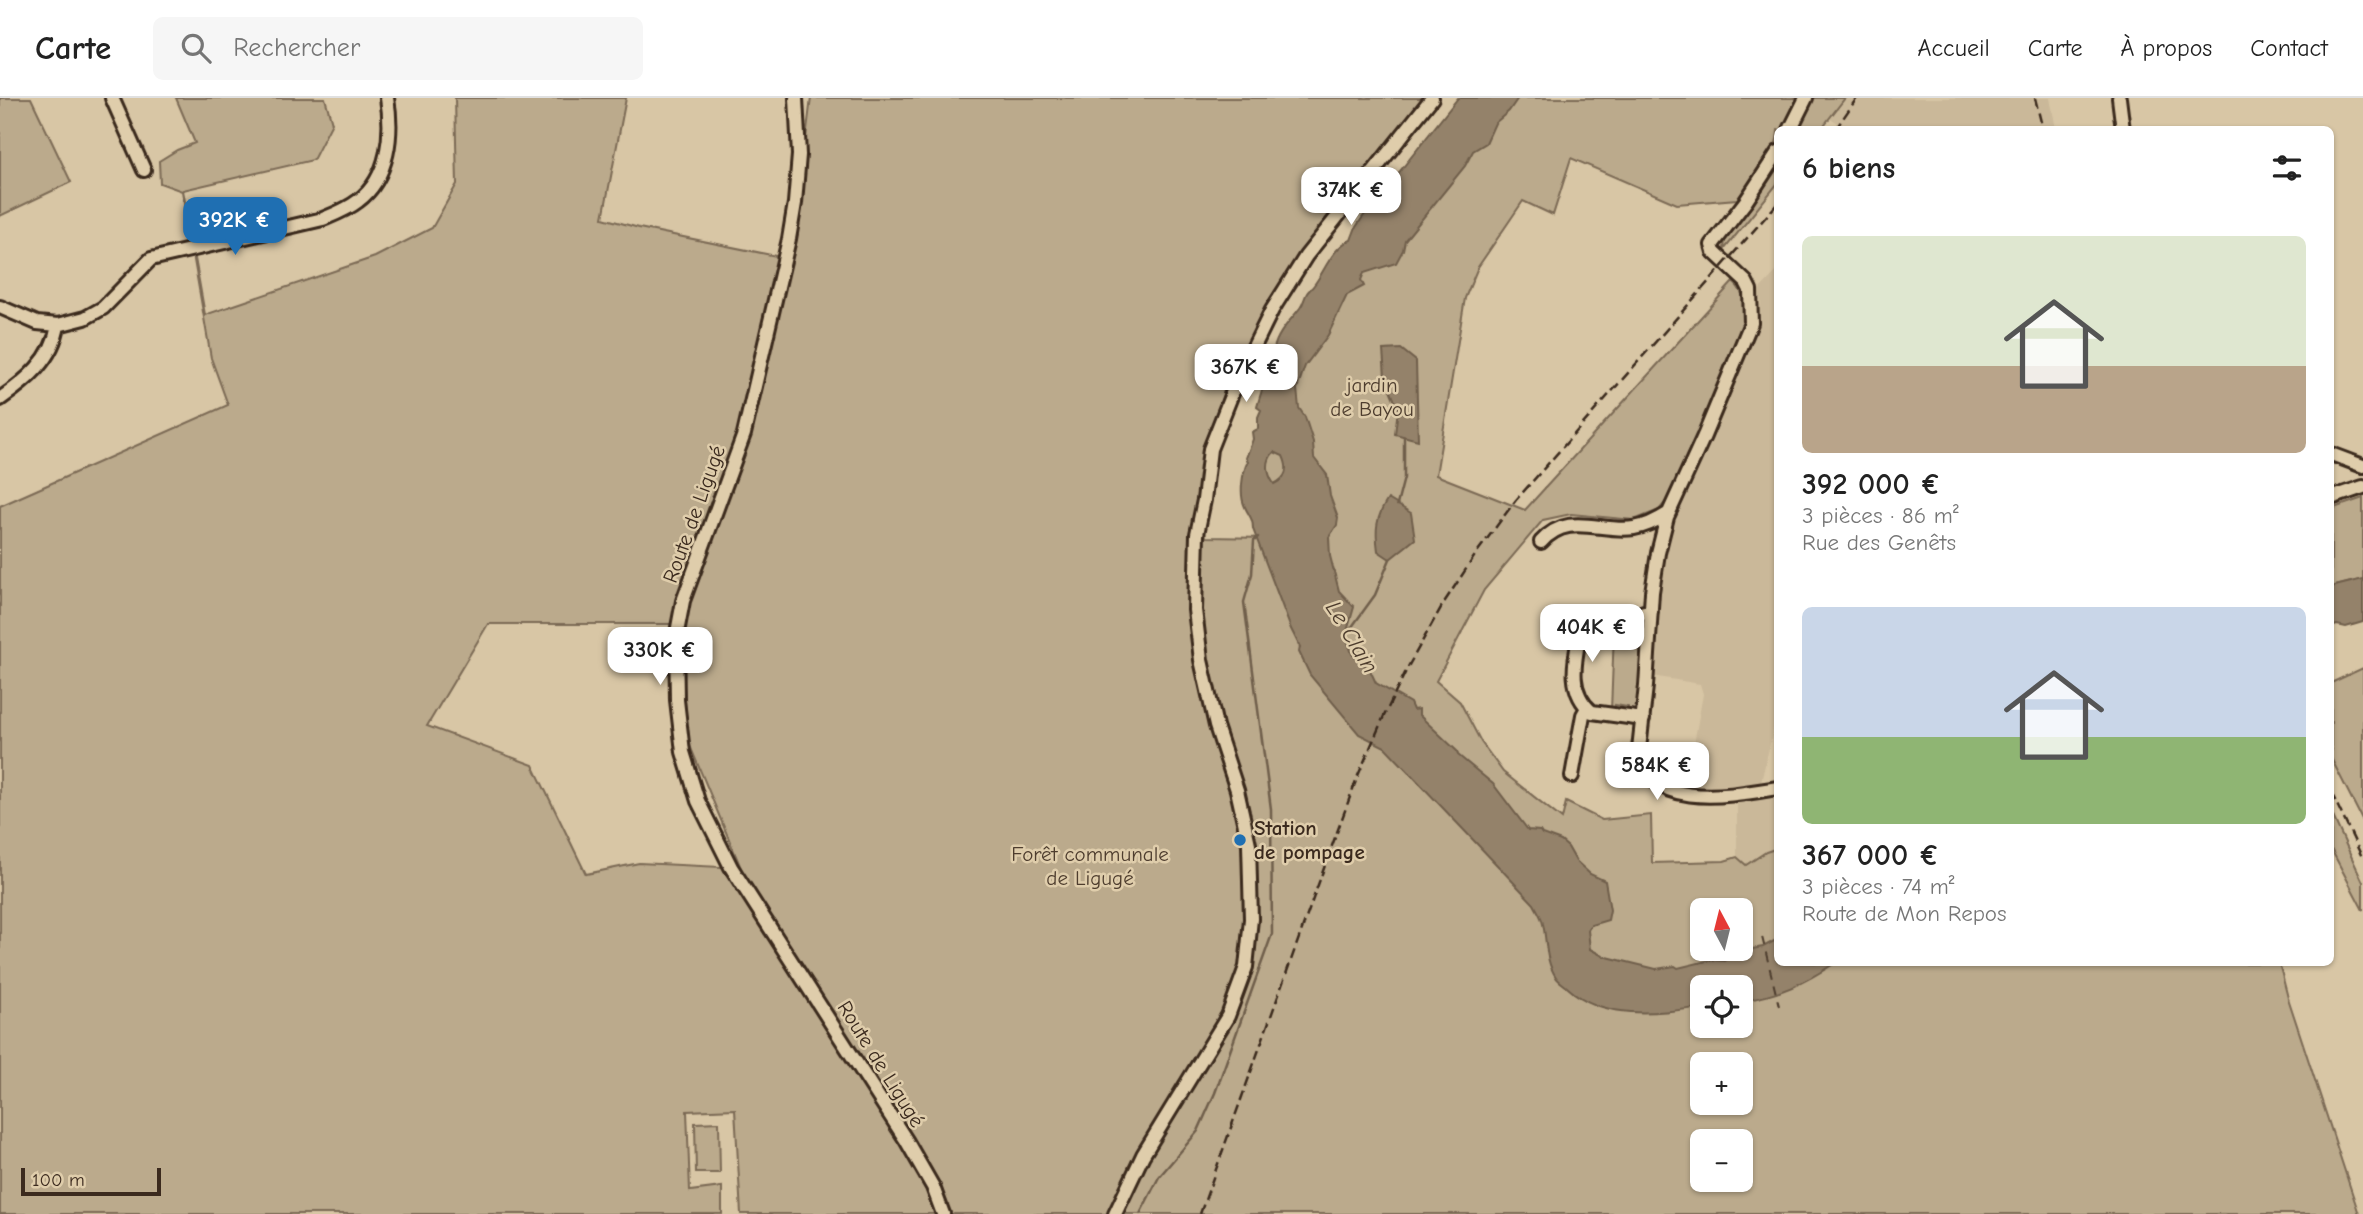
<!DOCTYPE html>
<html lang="fr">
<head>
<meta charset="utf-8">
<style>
  body { margin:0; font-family:"Comic Neue",sans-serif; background:#f6f6f6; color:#222; height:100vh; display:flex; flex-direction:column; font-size:26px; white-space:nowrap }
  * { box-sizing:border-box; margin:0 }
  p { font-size:23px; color:#767676 }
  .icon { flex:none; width:38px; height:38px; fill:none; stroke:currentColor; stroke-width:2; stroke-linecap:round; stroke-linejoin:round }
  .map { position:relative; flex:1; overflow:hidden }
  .side { position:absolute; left:1774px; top:28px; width:560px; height:840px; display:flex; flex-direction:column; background:#fff; border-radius:10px; box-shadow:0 2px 5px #0004 }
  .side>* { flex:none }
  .needle { width:46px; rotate:353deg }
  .fabs { position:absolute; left:1690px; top:800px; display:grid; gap:14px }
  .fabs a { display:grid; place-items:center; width:63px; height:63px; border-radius:10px; background:#fff; box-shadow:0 2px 5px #0004; font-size:35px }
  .scale { position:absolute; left:21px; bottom:18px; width:140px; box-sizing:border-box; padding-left:7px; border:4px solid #3b2a1e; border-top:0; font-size:19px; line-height:24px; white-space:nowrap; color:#3b2a1e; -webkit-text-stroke:5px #dfcdab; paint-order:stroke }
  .price { position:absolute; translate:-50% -60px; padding:0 16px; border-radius:14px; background:#fff; color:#222; font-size:23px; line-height:46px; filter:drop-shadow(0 2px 4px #0008) }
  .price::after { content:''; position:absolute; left:50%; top:42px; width:21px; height:16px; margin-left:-10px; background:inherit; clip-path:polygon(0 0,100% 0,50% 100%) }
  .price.current { background:#1f6fb2; color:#fff }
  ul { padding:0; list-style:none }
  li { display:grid; align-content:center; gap:14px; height:371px; padding:0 28px }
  li span { display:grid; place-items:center; height:217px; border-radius:10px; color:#555 }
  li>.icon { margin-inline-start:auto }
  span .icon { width:126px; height:126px; fill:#fffc; stroke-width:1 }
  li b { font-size:30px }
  h2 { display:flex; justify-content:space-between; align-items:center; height:84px; padding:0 28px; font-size:30px }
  header { display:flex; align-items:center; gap:42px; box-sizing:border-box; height:98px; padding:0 35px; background:#fff; border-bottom:2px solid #e0e0e0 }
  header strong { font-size:33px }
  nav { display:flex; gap:38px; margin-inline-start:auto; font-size:24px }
  .search { width:490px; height:63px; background:#f6f6f6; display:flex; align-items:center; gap:18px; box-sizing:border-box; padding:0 24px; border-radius:10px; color:#767676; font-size:26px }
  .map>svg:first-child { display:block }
  .built { fill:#cab899 }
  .green { fill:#bbaa8c; stroke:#7b6a55; stroke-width:2; fill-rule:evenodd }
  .water { fill:#94826a; stroke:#705f4c; stroke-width:2; fill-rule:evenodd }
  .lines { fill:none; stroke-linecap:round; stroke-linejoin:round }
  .stream { stroke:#705f4c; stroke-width:2.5 }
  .ferry { stroke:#4d3c2d; stroke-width:2; stroke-dasharray:9 7; stroke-linecap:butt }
  .minor-casing { stroke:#3b2a1e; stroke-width:18 }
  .minor { stroke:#dfcdab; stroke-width:12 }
  .rail { stroke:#3b2a1e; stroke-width:2.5; stroke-dasharray:10 5; stroke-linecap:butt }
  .poi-dot { fill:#1f6fb2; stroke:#dfcdab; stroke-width:2.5 }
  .labels { text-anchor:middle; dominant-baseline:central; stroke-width:5; stroke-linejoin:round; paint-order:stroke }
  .park-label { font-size:21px; fill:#4e3d2e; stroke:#dfcdab }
  .street-label { font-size:21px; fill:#3b2a1e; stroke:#dfcdab }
  .poi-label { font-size:21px; font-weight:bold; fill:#3b2a1e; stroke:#dfcdab; text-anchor:start }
  .water-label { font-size:23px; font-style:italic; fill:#4d3c2d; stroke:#dfcdab }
</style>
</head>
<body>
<header>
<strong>Carte</strong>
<div class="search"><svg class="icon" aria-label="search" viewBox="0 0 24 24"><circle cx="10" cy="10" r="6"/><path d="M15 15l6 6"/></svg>Rechercher</div>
<nav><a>Accueil</a><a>Carte</a><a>À propos</a><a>Contact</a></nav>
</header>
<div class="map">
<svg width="2363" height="1116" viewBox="0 0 2363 1116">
  <rect width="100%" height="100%" fill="#d8c6a5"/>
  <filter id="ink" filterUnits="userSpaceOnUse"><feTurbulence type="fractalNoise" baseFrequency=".0143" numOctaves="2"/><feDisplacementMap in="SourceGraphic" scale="14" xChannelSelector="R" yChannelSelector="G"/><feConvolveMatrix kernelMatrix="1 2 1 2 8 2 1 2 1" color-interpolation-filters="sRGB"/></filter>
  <g filter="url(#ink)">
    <path class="built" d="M1845 0H2050L2056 31H1848L1830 20Z
      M1778 172V612L1761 684 1731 691 1700 692 1686 690 1703 596 1700 586 1652 578 1657 489 1664 446 1754 226 1761 205 1759 192Z
      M1778 695V750L1765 754 1746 767 1737 759V699Z"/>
    <path class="green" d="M0 0H31L71 84 0 118Z
      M176 0H325L332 25 313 62 183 92 205 217 375 159 432 130 457 86 455 0H626L603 120 639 130 791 161 811 0H1425L1291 172 1227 282 1205 357 1200 400 1206 439 1269 440 1262 361 1311 235 1505 0H1801L1784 31 1778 32C1778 59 1754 81 1737 101L1677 106 1571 60 1553 117 1523 103 1478 169 1465 200 1436 377 1525 412 1733 184C1749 198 1746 216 1744 236L1669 400 1659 412 1634 422 1571 416 1543 422 1484 492 1436 583 1460 604 1481 644 1503 674 1562 721 1566 704 1602 722 1651 717 1652 765 1724 763 1737 759 1746 767 1766 754 1778 750V864L2279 865 2288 900 2359 1116H741L735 1011 687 1013 690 1093 722 1089V1116H0V408L228 307 211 260 182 93 160 85 159 63 177 52 195 45ZM488 526H685L684 588 688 643 741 770 639 765 586 776 533 667 427 628ZM1703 812H1741V850H1703ZM1703 889H1741V928H1703ZM1703 966H1741V1004H1703ZM1703 1043H1741V1082H1703Z
      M1812 0H1845L1821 31 1796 32Z
      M1778 62V85L1724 152 1725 141Z
      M2363 400V481L2331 489V411Z
      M1644 521 1639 612 1635 615H1628V609L1615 607 1614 613H1611L1614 534 1617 533 1621 539 1632 533 1629 527Z
      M2363 570V723L2331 660V585Z
      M2331 714 2363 784V812L2331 751Z
      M719 1024 720 1075H696L695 1025Z"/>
    <path class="water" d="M1458 0H1518L1509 13 1495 25 1486 45 1473 53 1465 68 1405 142 1403 152 1396 165 1364 175 1361 182 1364 188 1347 197 1328 237 1305 268 1297 291 1299 310 1305 319 1313 344 1314 360 1327 377 1330 398 1338 420 1337 427 1329 439 1330 458 1339 493 1354 509 1346 537 1352 556 1370 572 1376 585 1410 605 1413 612 1419 611V617L1457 653 1458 657 1493 686 1528 732 1540 733 1542 736 1561 743 1568 749 1576 763 1590 776 1605 783 1610 812 1608 822 1591 827 1588 832 1590 851 1603 858 1656 871 1675 868 1678 870 1711 862 1725 863 1741 853 1763 849 1778 841V864L1835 865C1805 885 1778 898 1741 903V889H1703V909C1658 915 1604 923 1568 890 1564 886 1558 883 1556 879 1545 863 1547 843 1543 826 1542 819 1537 812 1534 806L1385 649 1359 636 1310 577 1299 554 1300 549 1291 531 1253 431C1253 420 1249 418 1245 409 1239 397 1242 375 1248 363L1246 360 1253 341 1252 334 1258 331V319L1261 312 1257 309C1262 290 1270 270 1274 251 1277 235 1291 222 1300 210 1304 205 1304 200 1307 195 1309 192 1312 190 1314 187 1324 174 1334 147 1351 142L1356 129 1376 100 1381 97ZM1274 354 1283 358C1289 371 1287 380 1274 386 1267 376 1265 363 1274 354Z
      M1401 251 1416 263 1418 342 1395 336 1398 311 1385 279 1383 252Z
      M1388 401 1411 415 1415 441 1390 461 1378 453C1375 432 1376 419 1388 401Z
      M2363 481V524L2346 529 2337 527 2331 529V489Z"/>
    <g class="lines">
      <path class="stream" d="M1397 407 1404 380V339
        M1346 537 1375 497 1390 461
        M1140 1116 1159 1079 1198 1033 1215 995 1272 836 1271 711 1244 504 1252 476 1254 443 1258 439"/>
      <path class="ferry" d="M1762 839 1779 908"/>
      <defs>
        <path id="minor" d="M112 0 144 72
          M796 0 799 57 795 105 789 141 744 336 683 503 676 540 677 602 683 654 698 703 731 769 906 1042 933 1089 943 1116
          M2119 0 2123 32
          M1790 32 1806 0
          M1778 54 1746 103 1712 147 1714 154 1746 184 1750 192 1751 225 1704 338 1667 419 1658 455 1652 494 1646 588 1639 651C1646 715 1734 697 1778 690
          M0 209 37 225 58 227 85 220 103 210 151 161 323 121C335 116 348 111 358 103 389 80 393 35 387 0
          M0 301C26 283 53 261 58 227
          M2331 356 2363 368
          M2331 400 2363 389
          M1541 444C1568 413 1600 435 1634 430 1647 428 1658 422 1669 415
          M1643 621 1592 614C1565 592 1576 558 1581 529L1584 526 1610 529 1644 514H1651
          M1572 678 1583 617 1587 610
          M1115 1116 1143 1057 1228 918 1246 869 1251 821 1249 746 1237 692 1216 628 1201 562 1195 512 1197 436 1204 402 1210 351 1237 283 1272 212 1306 158 1432 0"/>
      </defs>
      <use href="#minor" class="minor-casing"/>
      <use href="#minor" class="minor"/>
      <path class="rail" d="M2035 0 2043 32
        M1835 32 1857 0
        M2331 694 2363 761
        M1200 1116 1333 745 1357 680 1384 618 1409 567 1443 506 1478 453 1516 402 1778 105"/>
    </g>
  </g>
  <circle class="poi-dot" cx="1240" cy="742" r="7"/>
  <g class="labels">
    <g class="park-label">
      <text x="1372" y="287">jardin<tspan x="1372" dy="24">de Bayou</tspan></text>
      <text x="1090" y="756">Forêt communale<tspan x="1090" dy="24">de Ligugé</tspan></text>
    </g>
    <g class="street-label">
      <text transform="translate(694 416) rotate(-70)">Route de Ligugé</text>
      <text transform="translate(881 966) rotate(58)">Route de Ligugé</text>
    </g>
    <g class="poi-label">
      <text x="1254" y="730">Station<tspan x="1254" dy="24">de pompage</tspan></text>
    </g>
    <g class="water-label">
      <text transform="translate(1352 539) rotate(59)">Le Clain</text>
    </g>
  </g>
</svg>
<div class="fabs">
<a><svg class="needle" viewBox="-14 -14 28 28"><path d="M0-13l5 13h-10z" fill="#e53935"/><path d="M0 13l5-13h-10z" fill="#767676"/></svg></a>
<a><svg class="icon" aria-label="locate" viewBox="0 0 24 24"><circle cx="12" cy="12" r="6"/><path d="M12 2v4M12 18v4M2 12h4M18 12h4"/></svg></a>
<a>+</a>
<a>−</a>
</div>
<div class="scale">100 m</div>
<b class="price" style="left:1351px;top:129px">374K €</b>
<b class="price current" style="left:235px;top:159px">392K €</b>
<b class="price" style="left:1246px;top:306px">367K €</b>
<b class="price" style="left:1592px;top:566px">404K €</b>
<b class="price" style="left:660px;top:589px">330K €</b>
<b class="price" style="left:1657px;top:704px">584K €</b>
<section class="side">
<h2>6 biens<svg class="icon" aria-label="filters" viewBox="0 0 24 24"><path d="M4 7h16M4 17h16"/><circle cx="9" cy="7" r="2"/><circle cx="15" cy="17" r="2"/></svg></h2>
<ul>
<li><span style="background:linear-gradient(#dfe7d0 60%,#b9a48a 0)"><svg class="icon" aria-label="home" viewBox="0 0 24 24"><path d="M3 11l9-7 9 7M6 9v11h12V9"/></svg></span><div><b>392 000 €</b><p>3 pièces · 86 m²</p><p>Rue des Genêts</p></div></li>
<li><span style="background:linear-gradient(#c9d6e8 60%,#8fb573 0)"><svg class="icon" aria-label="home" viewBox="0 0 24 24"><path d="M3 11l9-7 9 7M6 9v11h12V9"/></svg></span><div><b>367 000 €</b><p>3 pièces · 74 m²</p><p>Route de Mon Repos</p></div></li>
</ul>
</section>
</div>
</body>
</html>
